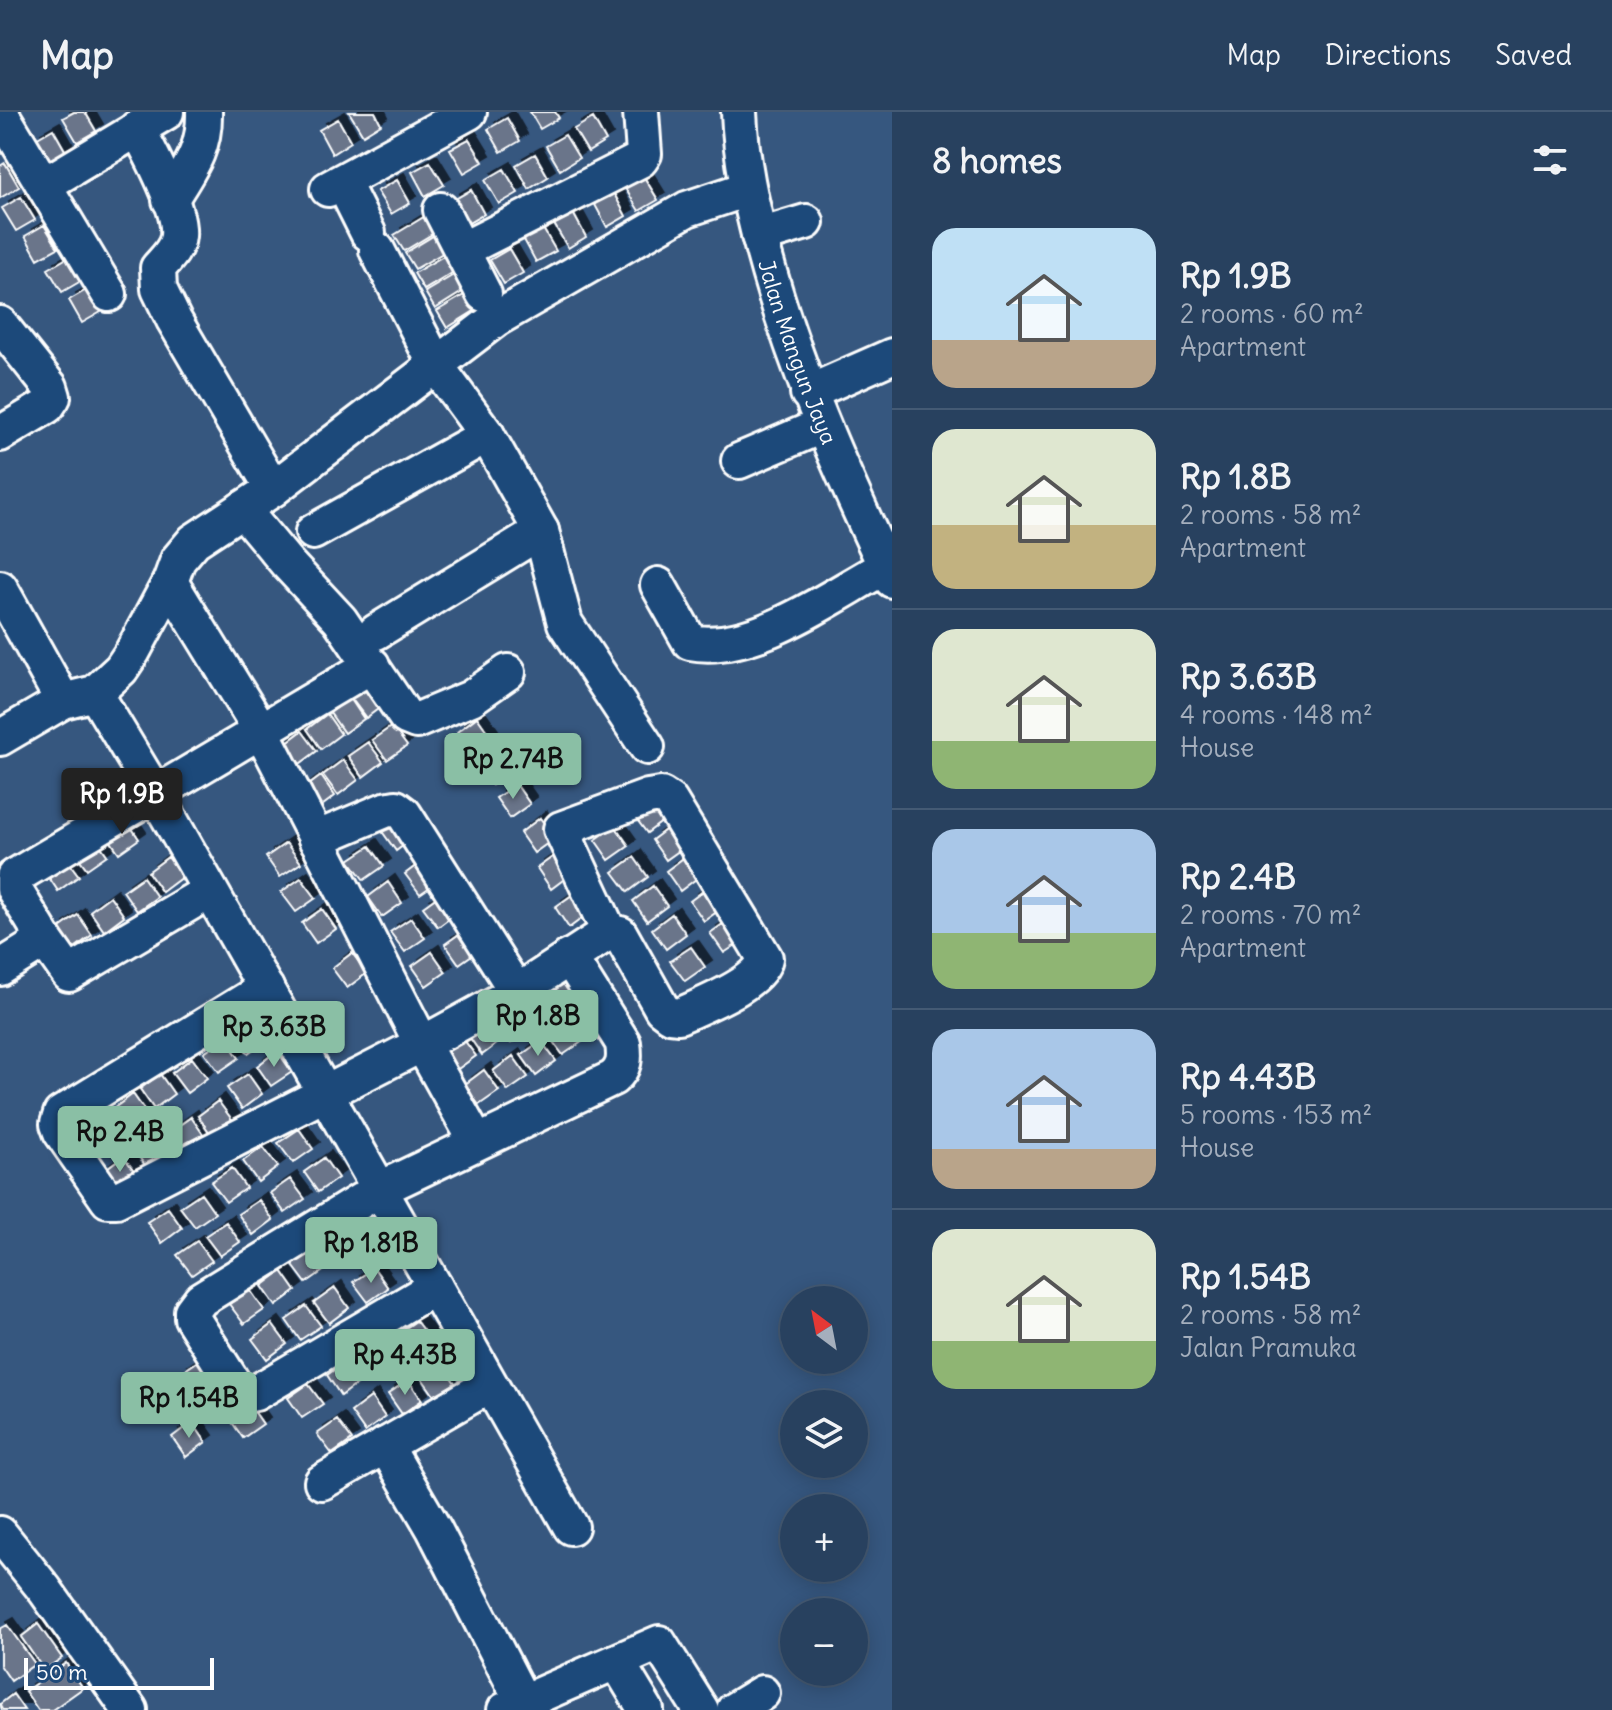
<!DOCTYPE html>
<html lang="en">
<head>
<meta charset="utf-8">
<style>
  body { margin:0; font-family:Delius,sans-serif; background:#344c68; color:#f1f3f6; height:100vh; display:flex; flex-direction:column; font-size:30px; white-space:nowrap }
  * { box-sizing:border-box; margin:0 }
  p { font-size:26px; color:#a5afbd }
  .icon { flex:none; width:44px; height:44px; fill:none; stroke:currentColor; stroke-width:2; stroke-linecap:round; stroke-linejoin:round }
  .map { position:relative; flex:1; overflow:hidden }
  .panel { display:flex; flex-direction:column; background:#28415f; width:720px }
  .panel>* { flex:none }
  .needle { width:52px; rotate:328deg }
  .tools { position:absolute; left:780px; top:1174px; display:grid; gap:16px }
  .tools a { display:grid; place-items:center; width:88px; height:88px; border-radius:50%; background:#28415f; box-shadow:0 4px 20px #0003,0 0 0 2px #445a74; font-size:40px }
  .scale { position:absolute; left:24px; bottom:20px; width:190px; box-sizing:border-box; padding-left:8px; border:4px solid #fff; border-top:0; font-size:22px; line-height:28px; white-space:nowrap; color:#fff; -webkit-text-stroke:6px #1f4a7a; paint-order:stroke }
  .price { position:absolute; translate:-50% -68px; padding:0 18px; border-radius:8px; background:#8abfa5; color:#111; font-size:26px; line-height:52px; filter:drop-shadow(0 2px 4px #0008) }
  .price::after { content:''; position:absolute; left:50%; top:48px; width:24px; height:18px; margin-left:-12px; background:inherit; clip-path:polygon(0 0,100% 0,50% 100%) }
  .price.on { background:#222; color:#fff }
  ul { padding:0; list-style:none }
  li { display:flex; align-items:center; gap:24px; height:200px; padding:0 40px }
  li+li { border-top:2px solid #445a74 }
  li span { display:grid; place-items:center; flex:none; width:224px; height:160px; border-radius:24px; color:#555 }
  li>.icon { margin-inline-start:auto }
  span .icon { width:96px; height:96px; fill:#fffc; stroke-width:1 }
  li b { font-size:34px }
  h2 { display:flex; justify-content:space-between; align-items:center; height:96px; padding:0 40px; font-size:34px }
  header { display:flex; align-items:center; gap:48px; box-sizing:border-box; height:112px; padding:0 40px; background:#28415f; border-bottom:2px solid #445a74 }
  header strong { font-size:38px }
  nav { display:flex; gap:44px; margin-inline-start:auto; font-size:28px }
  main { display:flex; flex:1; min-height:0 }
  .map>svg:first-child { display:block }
  .building { fill:#6a748a; stroke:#fff; stroke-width:2; filter:url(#shadow) }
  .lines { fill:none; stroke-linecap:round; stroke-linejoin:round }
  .minor-casing { stroke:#fff; stroke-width:40 }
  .minor { stroke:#1f4a7a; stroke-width:34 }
  .labels { text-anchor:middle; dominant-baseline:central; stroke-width:6; stroke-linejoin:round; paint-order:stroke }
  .street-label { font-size:22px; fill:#fff; stroke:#1f4a7a }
</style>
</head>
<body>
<header>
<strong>Map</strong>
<nav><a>Map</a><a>Directions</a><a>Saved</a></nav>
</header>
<main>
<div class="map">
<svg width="892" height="1598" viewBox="0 0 892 1598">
  <defs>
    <filter id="shadow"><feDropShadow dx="7" dy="-7" stdDeviation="0" flood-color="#0009"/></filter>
  </defs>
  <rect width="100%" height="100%" fill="#36577f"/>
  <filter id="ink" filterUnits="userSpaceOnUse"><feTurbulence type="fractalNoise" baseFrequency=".0125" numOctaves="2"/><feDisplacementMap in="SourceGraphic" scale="16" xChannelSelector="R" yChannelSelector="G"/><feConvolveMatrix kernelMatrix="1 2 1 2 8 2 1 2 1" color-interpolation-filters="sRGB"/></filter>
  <g filter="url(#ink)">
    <path class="building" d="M74 0H85L96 19 77 30 63 6Z
      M349 0H375L381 12 363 23Z
      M530 0H555L559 6 540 17Z
      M507 6 520 29 501 40 488 17Z
      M593 6 606 29 588 40 574 17Z
      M338 7 351 30 332 42 319 18Z
      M53 17 66 40 47 51 34 28Z
      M565 23 579 46 560 58 546 34Z
      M469 27 483 50 464 61 450 37Z
      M535 42 548 65 529 77 516 53Z
      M430 50 444 73 425 84 412 60Z
      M5 51 19 75 0 86V54Z
      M504 57 518 81 499 92 485 68Z
      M644 65 658 88 639 99 625 76Z
      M397 68 410 91 391 102 377 79Z
      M471 78 484 102 465 113 452 89Z
      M613 80 626 104 607 115 594 91Z
      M21 85 35 108 16 119 2 96Z
      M573 101 586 125 568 136 554 112Z
      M427 103 437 119 404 139 394 123Z
      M44 113 58 136 38 147 25 124Z
      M542 115 556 139 536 150 523 126Z
      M438 121 448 138 415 157 405 141Z
      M509 137 523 161 504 172 490 148Z
      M447 142 457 158 424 178 414 161Z
      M67 146 81 169 62 180 48 157Z
      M457 161 467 177 435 197 425 180Z
      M88 177 101 200 82 211 69 188Z
      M469 180 479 196 447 216 437 199Z
      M372 571 386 591 366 606 351 586Z
      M350 586 364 607 344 621 330 601Z
      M327 602 341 622 321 637 307 617Z
      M477 605 491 625 471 640 457 620Z
      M392 614 407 634 387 648 372 628Z
      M302 619 317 639 297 654 282 634Z
      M368 630 383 650 363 665 348 644Z
      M497 638 512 658 492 673 477 653Z
      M343 648 358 668 338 683 323 663Z
      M321 664 335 684 315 699 301 679Z
      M516 672 530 692 510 706 496 686Z
      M652 686 667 706 647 721 632 701Z
      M402 704 416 724 396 739 381 718Z
      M125 706 139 727 119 741 105 721Z
      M540 706 555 726 534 741 520 721Z
      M672 713 687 733 666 748 652 728Z
      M615 714 629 734 609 748 595 728Z
      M93 723 107 743 87 757 72 737Z
      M286 731 301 751 280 765 266 745Z
      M370 734 384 754 364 768 349 748Z
      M557 742 571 762 551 777 537 756Z
      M64 744 79 764 58 779 44 758Z
      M686 744 700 764 680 779 666 759Z
      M168 745 182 765 162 780 148 760Z
      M634 745 648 765 628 780 613 760Z
      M425 747 440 768 420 782 405 762Z
      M143 765 157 785 137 799 123 779Z
      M301 766 316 786 296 800 281 780Z
      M388 770 402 791 382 805 368 785Z
      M653 774 667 794 647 809 633 789Z
      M710 774 725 794 704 809 690 789Z
      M444 780 458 800 438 815 423 795Z
      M575 781 589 801 569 816 555 795Z
      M110 784 124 804 104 819 90 799Z
      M322 797 336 817 316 831 302 811Z
      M672 802 686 822 666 837 652 817Z
      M78 803 92 823 72 838 57 818Z
      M411 806 425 826 405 840 390 820Z
      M730 807 745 827 724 841 710 821Z
      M465 818 479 838 459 852 445 832Z
      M691 835 705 855 685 869 670 849Z
      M432 840 446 860 426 874 412 854Z
      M352 841 367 861 347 876 332 856Z
      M574 859 588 879 568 894 553 874Z
      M546 878 561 898 541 913 526 892Z
      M595 891 609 911 589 926 574 905Z
      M516 896 531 916 511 931 496 911Z
      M254 906 268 927 248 941 234 921Z
      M488 908 502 928 482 943 468 923Z
      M568 909 583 929 563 943 548 923Z
      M461 924 476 944 455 959 441 939Z
      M225 926 239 946 219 960 204 940Z
      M541 929 556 949 536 964 521 943Z
      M277 939 292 960 271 974 257 954Z
      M513 944 528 965 508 979 493 959Z
      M192 946 207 966 187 981 172 961Z
      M484 958 499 979 479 993 464 973Z
      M160 962 174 982 154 997 140 977Z
      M248 962 262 982 242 997 227 976Z
      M133 982 147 1002 127 1017 113 997Z
      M218 989 233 1009 212 1024 198 1004Z
      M100 1000 114 1020 94 1035 80 1014Z
      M191 1005 205 1025 185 1040 170 1020Z
      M299 1017 313 1037 293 1051 278 1031Z
      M156 1027 171 1047 151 1061 136 1041Z
      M263 1035 278 1055 258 1070 243 1049Z
      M123 1044 138 1064 118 1079 103 1059Z
      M324 1046 338 1066 318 1080 304 1060Z
      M232 1056 246 1076 226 1090 211 1070Z
      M290 1067 305 1087 285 1101 270 1081Z
      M201 1081 215 1101 195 1115 180 1095Z
      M259 1088 273 1108 253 1123 238 1102Z
      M168 1096 182 1116 162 1131 147 1110Z
      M226 1110 240 1130 220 1144 205 1124Z
      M349 1113 363 1133 343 1148 328 1128Z
      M197 1129 212 1149 192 1163 177 1143Z
      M311 1137 326 1157 306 1171 291 1151Z
      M374 1156 388 1176 368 1190 353 1170Z
      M282 1159 296 1179 276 1194 262 1174Z
      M335 1176 349 1196 329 1211 314 1191Z
      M250 1178 264 1198 244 1212 229 1192Z
      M306 1194 321 1214 300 1228 286 1208Z
      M416 1209 431 1229 410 1243 396 1223Z
      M272 1212 287 1232 267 1247 252 1227Z
      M381 1229 395 1249 375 1264 361 1244Z
      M201 1247 215 1267 195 1281 181 1261Z
      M347 1249 361 1269 341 1284 327 1263Z
      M441 1251 455 1271 435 1285 421 1265Z
      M408 1268 422 1288 402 1302 388 1282Z
      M308 1272 323 1292 302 1306 288 1286Z
      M371 1285 385 1305 365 1320 351 1300Z
      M249 1292 263 1312 243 1326 229 1306Z
      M337 1308 352 1328 332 1342 317 1322Z
      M192 1310 206 1330 186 1345 172 1325Z
      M38 1512 62 1546 44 1558 21 1525Z
      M7 1513 35 1552 11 1569 0 1553V1517Z
      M66 1551 83 1576 52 1598H38L25 1579Z
      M13 1582 24 1598H2L0 1592Z"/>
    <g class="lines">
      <defs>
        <g id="minor">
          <path d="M0 0 109 182"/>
          <path id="s1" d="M739 0C741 48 751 92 763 138 794 255 841 359 892 468"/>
          <path d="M137 16C150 40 181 97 178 124 177 137 166 147 158 156L159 177 174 208 273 377"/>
          <path d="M343 71 368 121"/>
          <path d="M44 73 166 0"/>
          <path d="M328 77 469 0"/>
          <path d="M170 88C189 57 205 38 204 0"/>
          <path d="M441 98 484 182"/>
          <path d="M759 124 806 110"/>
          <path d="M377 138 437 255 487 323 541 419 565 511 647 635"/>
          <path d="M462 138 640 48 644 42 641 0"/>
          <path d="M0 212 50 275 53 285 47 294 0 322"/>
          <path d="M808 281 892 244"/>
          <path d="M739 349 821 314"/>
          <path d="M242 397 287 451 340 508 406 605 416 609 471 586 508 560"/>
          <path d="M313 420 487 323"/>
          <path d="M170 470 262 620 422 932 476 1029"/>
          <path d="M658 473 690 530C755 543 836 480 892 451"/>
          <path d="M0 476 63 589"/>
          <path d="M376 520 541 419"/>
          <path d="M95 581 155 681 571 1415"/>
          <path d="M0 626 63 589 95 581 121 557 133 539 170 470 178 448 194 429 273 377 496 207 687 97 747 77"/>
          <path d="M316 727 385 698 396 696 404 702 517 880"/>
          <path d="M45 828 69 862 210 779"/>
          <path d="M0 856 45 828 14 777V765L372 553"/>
          <path d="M266 876 61 1002 58 1012 61 1020 108 1088H116L422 932 517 880 609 820 561 717 648 685 661 683 670 689 765 846C760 872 702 893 679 904L670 903 662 897 620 822 609 820"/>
          <path d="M435 1175 255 1281 245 1283 237 1277 192 1206V1199L201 1187 380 1077 613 966C625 956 625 946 623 931L569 845"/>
          <path d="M385 1333 434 1417 523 1590"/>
          <path d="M322 1370 490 1273"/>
          <path d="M0 1422 45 1478 130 1598"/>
          <path d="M617 1550 646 1598"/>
          <path d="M505 1598 659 1531 701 1598"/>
          <path d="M734 1598 762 1581"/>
        </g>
      </defs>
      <use href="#minor" class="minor-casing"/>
      <use href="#minor" class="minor"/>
    </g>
  </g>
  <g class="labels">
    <g class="street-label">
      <text stroke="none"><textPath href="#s1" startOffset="248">Jalan Mangun Jaya</textPath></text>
    </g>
  </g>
</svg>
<div class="tools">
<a><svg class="needle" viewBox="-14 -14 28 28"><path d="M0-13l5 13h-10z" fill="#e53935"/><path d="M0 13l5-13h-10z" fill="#a5afbd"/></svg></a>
<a><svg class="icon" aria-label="layers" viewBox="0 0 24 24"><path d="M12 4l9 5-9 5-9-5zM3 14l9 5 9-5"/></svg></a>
<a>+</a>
<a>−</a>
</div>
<div class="scale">50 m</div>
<b class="price" style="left:513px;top:689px">Rp 2.74B</b>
<b class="price on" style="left:122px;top:724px">Rp 1.9B</b>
<b class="price" style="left:538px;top:946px">Rp 1.8B</b>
<b class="price" style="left:274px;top:957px">Rp 3.63B</b>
<b class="price" style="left:120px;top:1062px">Rp 2.4B</b>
<b class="price" style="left:371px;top:1173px">Rp 1.81B</b>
<b class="price" style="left:405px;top:1285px">Rp 4.43B</b>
<b class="price" style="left:189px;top:1328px">Rp 1.54B</b>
</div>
<section class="panel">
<h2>8 homes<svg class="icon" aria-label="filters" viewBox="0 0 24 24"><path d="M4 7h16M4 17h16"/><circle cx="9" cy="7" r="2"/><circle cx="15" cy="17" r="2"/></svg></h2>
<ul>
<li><span style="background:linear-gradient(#bfe0f5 70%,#b9a48a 0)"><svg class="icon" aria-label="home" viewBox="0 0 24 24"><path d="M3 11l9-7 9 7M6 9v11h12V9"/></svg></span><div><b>Rp 1.9B</b><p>2 rooms · 60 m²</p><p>Apartment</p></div></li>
<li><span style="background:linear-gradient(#dfe7d0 60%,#c2b280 0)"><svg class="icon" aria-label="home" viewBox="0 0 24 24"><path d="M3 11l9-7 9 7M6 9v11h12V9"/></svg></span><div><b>Rp 1.8B</b><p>2 rooms · 58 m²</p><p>Apartment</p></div></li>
<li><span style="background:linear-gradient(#dfe7d0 70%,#8fb573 0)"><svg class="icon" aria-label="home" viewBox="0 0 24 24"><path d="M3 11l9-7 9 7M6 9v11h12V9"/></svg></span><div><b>Rp 3.63B</b><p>4 rooms · 148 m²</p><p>House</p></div></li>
<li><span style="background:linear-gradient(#a9c7e8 65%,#8fb573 0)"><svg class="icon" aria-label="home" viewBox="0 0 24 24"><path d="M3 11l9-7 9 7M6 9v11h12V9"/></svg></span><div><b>Rp 2.4B</b><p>2 rooms · 70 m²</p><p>Apartment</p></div></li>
<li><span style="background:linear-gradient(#a9c7e8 75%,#b9a48a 0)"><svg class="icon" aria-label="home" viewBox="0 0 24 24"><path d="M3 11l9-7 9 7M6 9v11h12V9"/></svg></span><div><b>Rp 4.43B</b><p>5 rooms · 153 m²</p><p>House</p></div></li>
<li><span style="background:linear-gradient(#dfe7d0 70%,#8fb573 0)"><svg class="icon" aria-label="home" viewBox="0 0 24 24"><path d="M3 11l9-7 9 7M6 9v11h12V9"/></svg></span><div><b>Rp 1.54B</b><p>2 rooms · 58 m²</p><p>Jalan Pramuka</p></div></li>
</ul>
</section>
</main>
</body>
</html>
